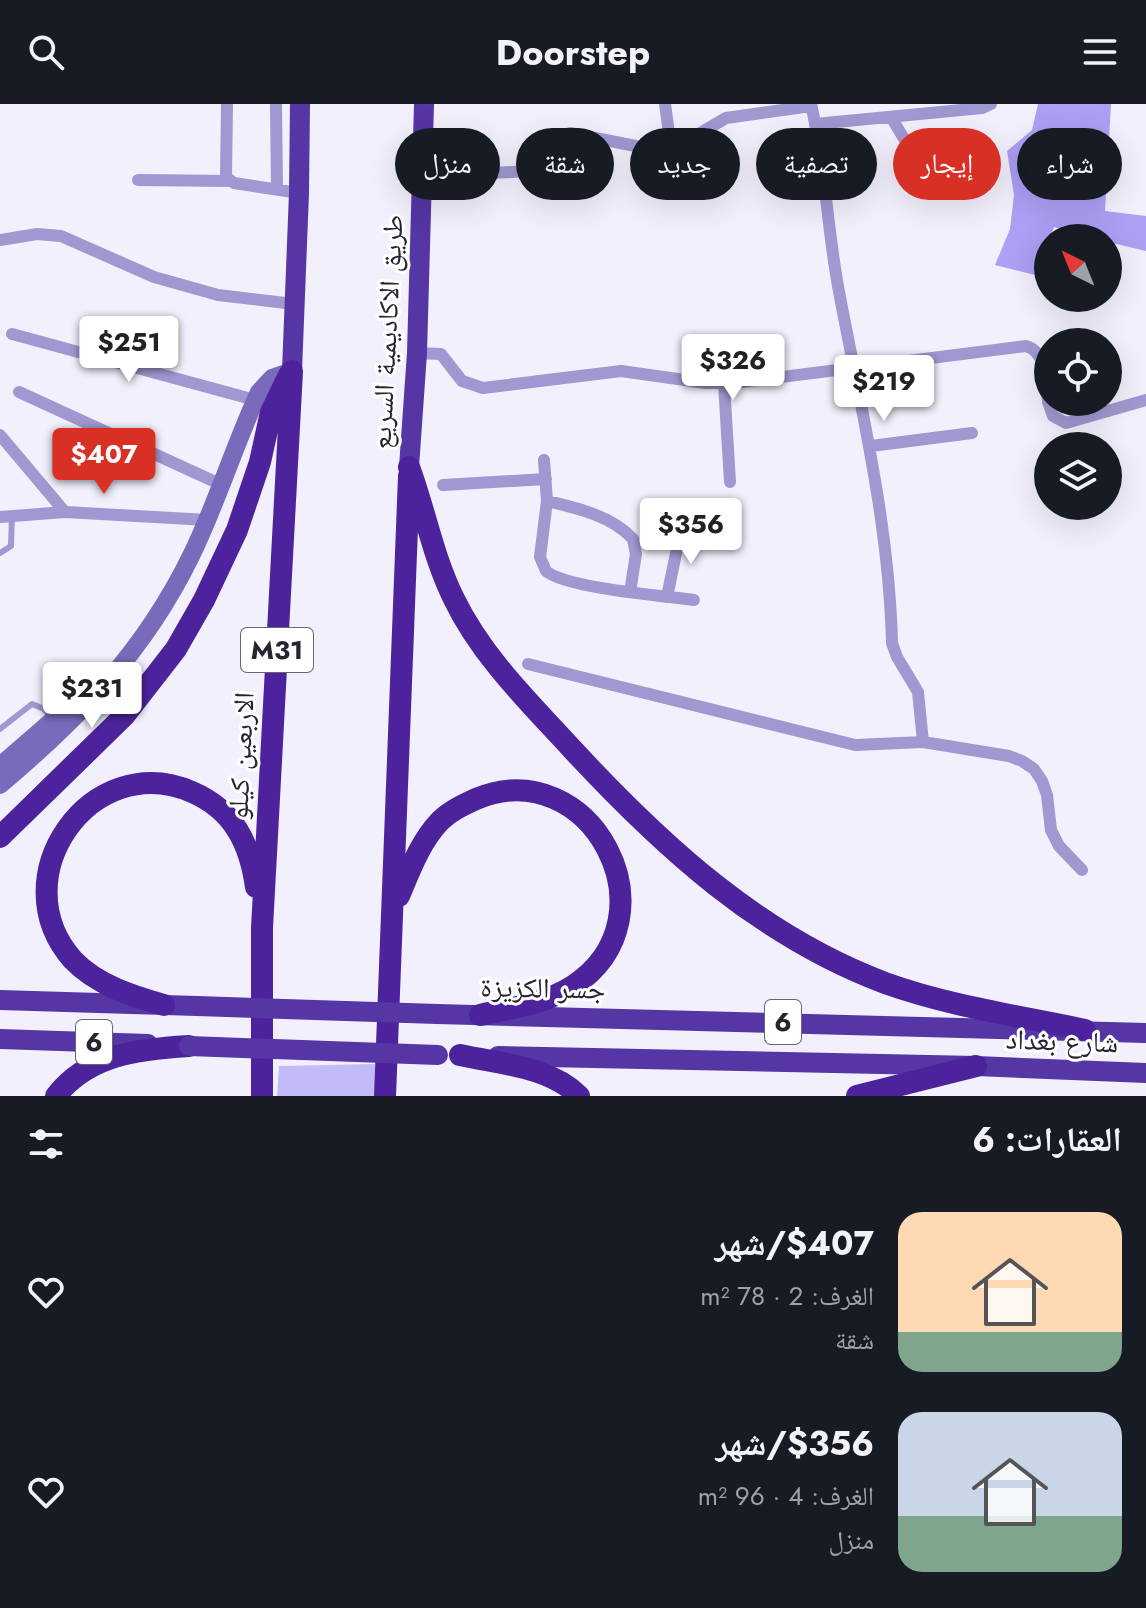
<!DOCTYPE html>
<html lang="ar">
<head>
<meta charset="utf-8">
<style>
  body { margin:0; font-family:Jost,"Noto Naskh Arabic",sans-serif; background:#20242c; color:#f1f3f6; direction:rtl; height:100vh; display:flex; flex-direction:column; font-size:30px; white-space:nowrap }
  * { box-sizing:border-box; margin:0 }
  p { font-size:26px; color:#9ea1a6 }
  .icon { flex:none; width:44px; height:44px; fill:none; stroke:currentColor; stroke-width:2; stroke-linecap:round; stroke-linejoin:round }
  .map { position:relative; height:992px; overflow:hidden; direction:ltr }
  .details { display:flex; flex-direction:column; background:#171b24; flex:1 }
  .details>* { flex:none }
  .guide { position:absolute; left:24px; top:24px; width:1098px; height:72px; direction:rtl; display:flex; gap:16px }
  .needle { width:52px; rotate:317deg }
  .tools { position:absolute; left:1034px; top:120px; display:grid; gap:16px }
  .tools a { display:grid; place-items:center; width:88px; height:88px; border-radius:50%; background:#171b24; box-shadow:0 8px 32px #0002; font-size:40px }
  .price { position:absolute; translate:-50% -68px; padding:0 18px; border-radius:8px; background:#fff; color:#222; font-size:26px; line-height:52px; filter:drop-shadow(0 2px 4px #0008) }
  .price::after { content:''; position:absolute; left:50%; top:48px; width:24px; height:18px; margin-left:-12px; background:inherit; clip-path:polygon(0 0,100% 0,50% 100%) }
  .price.selected { background:#d93025; color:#fff }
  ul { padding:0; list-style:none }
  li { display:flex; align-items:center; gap:24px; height:200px; padding:0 24px }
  li span { display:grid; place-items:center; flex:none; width:224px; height:160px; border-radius:24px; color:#555 }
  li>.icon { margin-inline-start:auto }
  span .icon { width:96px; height:96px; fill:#fffc; stroke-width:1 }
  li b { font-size:34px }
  h2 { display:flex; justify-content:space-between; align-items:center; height:96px; padding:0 24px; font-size:34px }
  .pill { padding:0 28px; border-radius:36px; background:#171b24; box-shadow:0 8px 32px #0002; font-size:28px; line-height:72px }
  .pill.selected { background:#d93025; color:#fff }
  header { display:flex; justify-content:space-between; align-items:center; height:104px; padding:0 24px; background:#171b24; font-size:36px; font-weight:700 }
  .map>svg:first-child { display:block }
  .green { fill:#c3baf8 }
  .water { fill:#ad9ff4 }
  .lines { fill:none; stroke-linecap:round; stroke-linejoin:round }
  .service { stroke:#a098d0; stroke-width:6 }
  .minor { stroke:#a098d0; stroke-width:12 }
  .secondary { stroke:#7a6abc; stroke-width:18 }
  .trunk { stroke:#5635a4; stroke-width:20 }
  .motorway { stroke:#4c239d; stroke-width:22 }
  .trunk-bridge { stroke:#5635a4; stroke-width:20 }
  .labels { text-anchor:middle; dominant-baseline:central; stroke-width:6; stroke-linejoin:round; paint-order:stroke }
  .shield { fill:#fff; stroke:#67666e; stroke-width:2 }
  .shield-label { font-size:26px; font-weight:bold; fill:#262430 }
  .street-label { font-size:28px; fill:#262430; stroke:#fff }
</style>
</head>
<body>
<header><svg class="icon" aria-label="menu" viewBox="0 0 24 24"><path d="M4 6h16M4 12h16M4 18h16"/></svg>Doorstep<svg class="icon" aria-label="search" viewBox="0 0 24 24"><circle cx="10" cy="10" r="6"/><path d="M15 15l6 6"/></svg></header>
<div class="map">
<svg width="1146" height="992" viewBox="0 0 1146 992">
  <rect width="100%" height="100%" fill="#f2f0fd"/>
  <path class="green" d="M375 960V992H277L279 962Z"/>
  <path class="water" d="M1038 0H1111L1105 107 1146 112V147L1108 138V134H1095L1054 123 1050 134H1048L1039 172 995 161 1010 125 1014 91 1007 47 1032 26Z"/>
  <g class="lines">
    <path class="service" d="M0 449 11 442 12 412
      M0 625 32 600 44 605 51 613"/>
    <path class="minor" d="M227 0 226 73 234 79 299 89
      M276 0 277 85
      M665 0 671 44
      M811 0C825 60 827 122 838 182 860 301 889 417 892 539L897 553 918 588 923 638
      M891 13 915 53 921 88
      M815 20 982 4 991 0
      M422 73 547 66 551 60 557 37 570 29 656 46 685 38 726 14 811 2
      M138 76 230 77
      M0 136 37 130 61 132 154 173 218 191 294 200
      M12 230 255 296
      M417 249 441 250 462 277 483 284 621 267 706 279H734L1026 242C1047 248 1045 277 1048 296
      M724 280 730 378
      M19 288 222 381
      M1048 298 1053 312 1066 319 1146 296
      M0 331 65 408
      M871 342 972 329
      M544 356 547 397 540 453 546 467C566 484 664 492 694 496
      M443 381 546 375
      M547 397C577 404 612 412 633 435L636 450 630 488
      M0 413 65 408 208 416
      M667 493 681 425
      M528 560 855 641 923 638 1009 652 1022 657 1034 665 1042 677 1047 691 1051 726 1059 742 1082 766"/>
    <path class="secondary" d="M0 662 69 602
      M0 681C80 613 144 548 191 452 217 399 234 342 259 288L272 274 292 267"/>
    <path class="trunk" d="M292 267 299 89 300 0
      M409 363 417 249 424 0
      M0 896 197 902
      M437 910 1146 929
      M0 935 148 940
      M498 952 976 962 1146 969"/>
    <path class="motorway" d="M409 363C425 406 433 453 454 495 482 553 530 599 573 646 663 743 760 832 885 879 949 902 1019 912 1085 926
      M0 733 124 612 176 545 204 496 237 426 260 358 271 308 289 271
      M399 792C410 766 420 738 440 717 450 707 463 701 476 695 590 647 679 813 573 882 547 899 511 904 480 911
      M164 901C132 892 97 881 73 856 0 774 91 644 192 688 234 706 250 740 256 783
      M460 951C500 960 549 962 579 992
      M56 992C89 950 139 945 189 942
      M262 992V824L292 267
      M385 992 409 372
      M857 992 976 962"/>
    <path class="trunk-bridge" d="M197 902 437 910
      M189 942 438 951"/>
  </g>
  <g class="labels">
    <g class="shield">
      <rect x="241" y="524" width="72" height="44" rx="6"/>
      <rect x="765" y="896" width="36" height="44" rx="6"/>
      <rect x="76" y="916" width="36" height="44" rx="6"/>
    </g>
    <g class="shield-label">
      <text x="277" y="546">M31</text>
      <text x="783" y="918">6</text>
      <text x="94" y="938">6</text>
    </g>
    <g class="street-label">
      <text transform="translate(387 228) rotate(-87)">طريق الاكاديمية السريع</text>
      <text transform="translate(241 652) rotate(-87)">الاربعين كيلو</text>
      <text transform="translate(543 884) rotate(1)">جسر الكزيزة</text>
      <text transform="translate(1062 937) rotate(2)">شارع بغداد</text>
    </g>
  </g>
</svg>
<div class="tools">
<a><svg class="needle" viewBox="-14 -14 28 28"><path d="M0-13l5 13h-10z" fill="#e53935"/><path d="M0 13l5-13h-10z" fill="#9ea1a6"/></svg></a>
<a><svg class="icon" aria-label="locate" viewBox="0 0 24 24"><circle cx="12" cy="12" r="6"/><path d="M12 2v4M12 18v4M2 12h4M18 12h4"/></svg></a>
<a><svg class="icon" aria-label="layers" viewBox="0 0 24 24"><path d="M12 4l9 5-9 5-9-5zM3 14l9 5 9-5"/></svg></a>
</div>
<b class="price" style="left:129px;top:280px">$251</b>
<b class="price" style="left:733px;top:298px">$326</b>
<b class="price" style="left:884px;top:319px">$219</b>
<b class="price selected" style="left:104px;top:392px">$407</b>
<b class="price" style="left:691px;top:462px">$356</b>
<b class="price" style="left:92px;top:626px">$231</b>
<div class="guide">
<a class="pill">شراء</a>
<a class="pill selected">إيجار</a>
<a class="pill">تصفية</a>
<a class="pill">جديد</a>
<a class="pill">شقة</a>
<a class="pill">منزل</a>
</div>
</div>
<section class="details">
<h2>العقارات: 6<svg class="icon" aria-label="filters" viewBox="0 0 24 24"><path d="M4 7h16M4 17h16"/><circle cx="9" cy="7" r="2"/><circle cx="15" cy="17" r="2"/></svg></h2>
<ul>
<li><span style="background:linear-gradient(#ffd9b3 75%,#7fa58c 0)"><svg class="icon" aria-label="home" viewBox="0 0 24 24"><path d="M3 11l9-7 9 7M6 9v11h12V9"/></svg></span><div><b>$407/شهر</b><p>الغرف: 2 · 78 m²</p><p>شقة</p></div><svg class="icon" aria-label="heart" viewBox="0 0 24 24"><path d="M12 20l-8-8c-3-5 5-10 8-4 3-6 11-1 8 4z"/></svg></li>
<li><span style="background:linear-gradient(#c9d6e8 65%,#7fa58c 0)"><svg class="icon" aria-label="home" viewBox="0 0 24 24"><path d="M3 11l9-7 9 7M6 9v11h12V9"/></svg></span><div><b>$356/شهر</b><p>الغرف: 4 · 96 m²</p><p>منزل</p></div><svg class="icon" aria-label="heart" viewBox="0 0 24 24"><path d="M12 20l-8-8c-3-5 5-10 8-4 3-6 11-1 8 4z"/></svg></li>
</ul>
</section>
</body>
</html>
